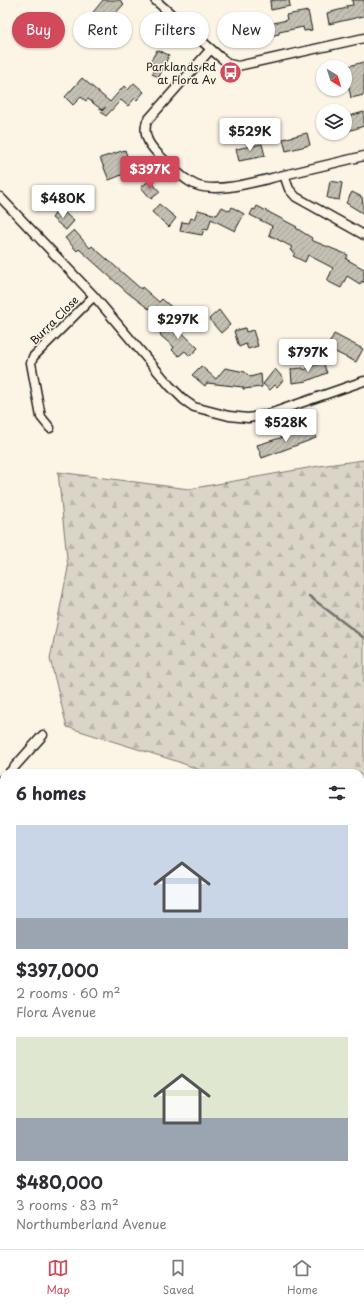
<!DOCTYPE html>
<html lang="en">
<head>
<meta charset="utf-8">
<style>
  body { margin:0; font-family:"Playpen Sans",sans-serif; background:#f2f2f3; color:#2b2b33; height:100vh; display:flex; flex-direction:column; font-size:15px; white-space:nowrap }
  * { box-sizing:border-box; margin:0 }
  p { font-size:13px; color:#7c7c81 }
  .icon { flex:none; width:22px; height:22px; fill:none; stroke:currentColor; stroke-width:2; stroke-linecap:round; stroke-linejoin:round }
  .map { position:relative; flex:1; overflow:hidden }
  .details { position:absolute; left:0px; top:769px; width:364px; height:480px; display:flex; flex-direction:column; background:#fff; border-radius:12px 12px 0 0; box-shadow:0 1px 3px #0004 }
  .details>* { flex:none }
  .banner { position:absolute; left:12px; top:12px; width:340px; height:36px; display:flex; gap:8px }
  .needle { width:26px; rotate:142deg }
  .buttons { position:absolute; left:316px; top:60px; display:grid; gap:8px }
  .buttons a { display:grid; place-items:center; width:36px; height:36px; border-radius:50%; background:#fff; box-shadow:0 1px 3px #0004; font-size:20px }
  .price { position:absolute; translate:-50% -34px; padding:0 9px; border-radius:4px; background:#fff; color:#222; font-size:13px; line-height:26px; filter:drop-shadow(0 1px 2px #0008) }
  .price::after { content:''; position:absolute; left:50%; top:24px; width:12px; height:9px; margin-left:-6px; background:inherit; clip-path:polygon(0 0,100% 0,50% 100%) }
  .price.selected { background:#d1495b; color:#fff }
  ul { padding:0; list-style:none }
  li { display:grid; align-content:center; gap:8px; height:212px; padding:0 16px }
  li span { display:grid; place-items:center; height:124px; border-radius:0px; color:#555 }
  li>.icon { margin-inline-start:auto }
  span .icon { width:72px; height:72px; fill:#fffc; stroke-width:1 }
  li b { font-size:17px }
  h2 { display:flex; justify-content:space-between; align-items:center; height:48px; padding:0 16px; font-size:17px }
  .tag { padding:0 14px; border-radius:18px; background:#fff; box-shadow:0 1px 3px #0004; font-size:14px; line-height:36px }
  .tag.selected { background:#d1495b; color:#fff }
  .tab-bar { display:flex; justify-content:space-around; align-items:center; height:56px; border-top:1px solid #e1e1e2; background:#fff; font-size:11px; color:#7c7c81 }
  .tab-bar a { display:grid; justify-items:center; gap:2px }
  .tab-bar .selected { color:#d1495b }
  .map>svg:first-child { display:block }
  .forest { fill:url(#forest-firs); stroke:#7c7872 }
  .lines { fill:none; stroke-linecap:round; stroke-linejoin:round }
  .stream { stroke:#75726c; stroke-width:2.5 }
  .building { fill:url(#building-hatch); stroke:#1c1c1c }
  .minor-casing { stroke:#1c1c1c; stroke-width:11 }
  .minor { stroke:#fcf5e5; stroke-width:8 }
  .labels { text-anchor:middle; dominant-baseline:central; stroke-width:3; stroke-linejoin:round; paint-order:stroke }
  .poi-label { font-size:11px; fill:#1c1c1c; stroke:#fcf5e5; text-anchor:end }
  .street-label { font-size:11px; fill:#1c1c1c; stroke:#fcf5e5 }
</style>
</head>
<body>
<div class="map">
<svg width="364" height="1249" viewBox="0 0 364 1249">
  <defs>
    <pattern id="forest-firs" width="22" height="20" patternUnits="userSpaceOnUse"><rect width="22" height="20" fill="#dbd5c8"/><path d="M5 1l3.5 6h-7zM16 11l3.5 6h-7z" fill="#bbb6ab"/></pattern>
    <pattern id="building-hatch" width="6" height="6" patternUnits="userSpaceOnUse"><rect width="6" height="6" fill="#c4c0b3"/><path d="M-1 1l2-2M0 6l6-6M5 7l2-2" fill="none" stroke="#a8a499"/></pattern>
  </defs>
  <rect width="100%" height="100%" fill="#fcf5e5"/>
  <filter id="ink" filterUnits="userSpaceOnUse"><feTurbulence type="fractalNoise" baseFrequency=".025" numOctaves="2"/><feDisplacementMap in="SourceGraphic" scale="8" xChannelSelector="R" yChannelSelector="G"/><feConvolveMatrix kernelMatrix="1 2 1 2 8 2 1 2 1" color-interpolation-filters="sRGB"/></filter>
  <g filter="url(#ink)">
    <path class="forest" d="M364 460V856L360 855V773H208L176 761 67 727 50 659 68 568 58 472 189 489 319 466Z"/>
    <g class="lines">
      <path class="stream" d="M309 596 364 638"/>
    </g>
    <path class="building" d="M103 0H120L124 4 103 27 90 16Z
      M275 0H289L290 6 271 10 270 1Z
      M352 0H364V16L329 24 327 13 347 8 346 6 353 5Z
      M308 11 312 30 304 31 303 27 279 32V34L250 40 247 28 258 25 257 20 268 19 269 24 287 20 286 15Z
      M157 50 169 55 159 77 152 74 157 66 150 62Z
      M364 62V95L351 98 348 83H345V67Z
      M82 78 110 102 124 86 128 90 134 83 144 92 137 100 135 98 128 106 121 100 106 116 101 112 106 107 102 110 88 99 86 101 81 97 73 105 65 97Z
      M364 112V126L348 131 345 117Z
      M307 133 310 145 286 151 283 139Z
      M262 144 265 156 239 161 236 149Z
      M125 150 132 171 109 180 100 158Z
      M150 180 160 192 151 199 141 187Z
      M330 181 342 183 339 200 327 198Z
      M352 192 362 197 364 214 346 203Z
      M159 204 176 218 169 227 152 212Z
      M257 206 297 227 296 228 312 238 311 240 348 255 346 259 364 269V283L362 281 360 284 347 276 341 288 327 281 333 268 308 255 305 262 293 256 295 253 290 250 292 247 269 235 272 226 250 215 253 209 255 210Z
      M222 207 230 211 232 207 244 214 235 231 211 219 208 230 204 229 202 235 180 231 182 222 189 223 191 218 194 219 198 210 217 215Z
      M59 208 74 221 66 230 52 218Z
      M74 230 90 248 92 246 141 289 142 287 159 302 162 299 176 311 166 323 150 308 149 309 128 293 79 249 77 251 65 238Z
      M219 310 230 325 221 333 209 319Z
      M170 321 198 348 190 356 185 351 179 356 172 350 174 347 161 336 160 333Z
      M245 328 246 332 253 330 258 346 248 349 246 344 239 347 234 331Z
      M334 334 363 349 356 362 327 348Z
      M323 362 327 373 307 381 292 383 291 369 303 368 304 370Z
      M201 366 216 379 225 368 245 372 250 377 261 374 262 387 243 389V387L207 383 205 386 192 375Z
      M275 369 284 379 277 387 275 385 270 390 263 384Z
      M313 428 316 438 262 458 257 445Z"/>
    <g class="lines">
      <defs>
        <path id="minor" d="M155 0 220 57 229 64 238 66 364 38
          M211 49 147 121C142 136 150 146 160 156 171 166 182 179 196 185 219 194 261 180 284 175L289 189 296 197 364 235
          M284 175 364 156
          M0 197 94 296 170 386 184 400 194 407 229 416 248 418 266 415 364 381
          M50 428 41 417 31 363 33 357 94 296
          M9 773 43 735
          M0 782 4 778
          M360 876 364 879
          M360 979 364 975
          M360 1102 364 1105
          M0 1129 4 1127
          M150 1245 152 1249
          M347 1245 361 1249
          M79 1249 98 1245"/>
      </defs>
      <use href="#minor" class="minor-casing"/>
      <use href="#minor" class="minor"/>
    </g>
  </g>
  <defs>
    <symbol id="bus-disc" viewBox="-11 -11 22 22"><circle r="9.5" fill="#d1495b" stroke="#fcf5e5"/><path d="M-5-6H5V4H4V6H2V4H-2V6H-4V4H-5ZM-3.5-4V0h7V-4ZM-3.5 1.2v1.5H-2V1.2ZM2 1.2v1.5H3.5V1.2Z" fill="#fff"/></symbol>
  </defs>
  <g fill-rule="evenodd">
    <use href="#bus-disc" x="218" y="60" width="25" height="25"/>
  </g>
  <g class="labels">
    <g class="poi-label">
      <text x="216" y="66">Parklands Rd<tspan x="216" dy="13">at Flora Av</tspan></text>
    </g>
    <g class="street-label">
      <text transform="translate(54 320) rotate(-45)">Burra Close</text>
    </g>
  </g>
</svg>
<div class="buttons">
<a><svg class="needle" viewBox="-14 -14 28 28"><path d="M0-13l5 13h-10z" fill="#e53935"/><path d="M0 13l5-13h-10z" fill="#7c7c81"/></svg></a>
<a><svg class="icon" aria-label="layers" viewBox="0 0 24 24"><path d="M12 4l9 5-9 5-9-5zM3 14l9 5 9-5"/></svg></a>
</div>
<b class="price" style="left:250px;top:152px">$529K</b>
<b class="price selected" style="left:150px;top:190px">$397K</b>
<b class="price" style="left:63px;top:219px">$480K</b>
<b class="price" style="left:178px;top:340px">$297K</b>
<b class="price" style="left:308px;top:373px">$797K</b>
<b class="price" style="left:286px;top:443px">$528K</b>
<div class="banner">
<a class="tag selected">Buy</a>
<a class="tag">Rent</a>
<a class="tag">Filters</a>
<a class="tag">New</a>
</div>
<section class="details">
<h2>6 homes<svg class="icon" aria-label="filters" viewBox="0 0 24 24"><path d="M4 7h16M4 17h16"/><circle cx="9" cy="7" r="2"/><circle cx="15" cy="17" r="2"/></svg></h2>
<ul>
<li><span style="background:linear-gradient(#c9d6e8 75%,#9aa5b1 0)"><svg class="icon" aria-label="home" viewBox="0 0 24 24"><path d="M3 11l9-7 9 7M6 9v11h12V9"/></svg></span><div><b>$397,000</b><p>2 rooms · 60 m²</p><p>Flora Avenue</p></div></li>
<li><span style="background:linear-gradient(#dfe7d0 65%,#9aa5b1 0)"><svg class="icon" aria-label="home" viewBox="0 0 24 24"><path d="M3 11l9-7 9 7M6 9v11h12V9"/></svg></span><div><b>$480,000</b><p>3 rooms · 83 m²</p><p>Northumberland Avenue</p></div></li>
</ul>
</section>
</div>
<nav class="tab-bar">
<a class="selected"><svg class="icon" aria-label="map" viewBox="0 0 24 24"><path d="M3 6l6-2 6 2 6-2v14l-6 2-6-2-6 2zM9 4v14M15 6v14"/></svg>Map</a>
<a><svg class="icon" aria-label="saved" viewBox="0 0 24 24"><path d="M7 4h10v16l-5-4-5 4z"/></svg>Saved</a>
<a><svg class="icon" aria-label="home" viewBox="0 0 24 24"><path d="M3 11l9-7 9 7M6 9v11h12V9"/></svg>Home</a>
</nav>
</body>
</html>
